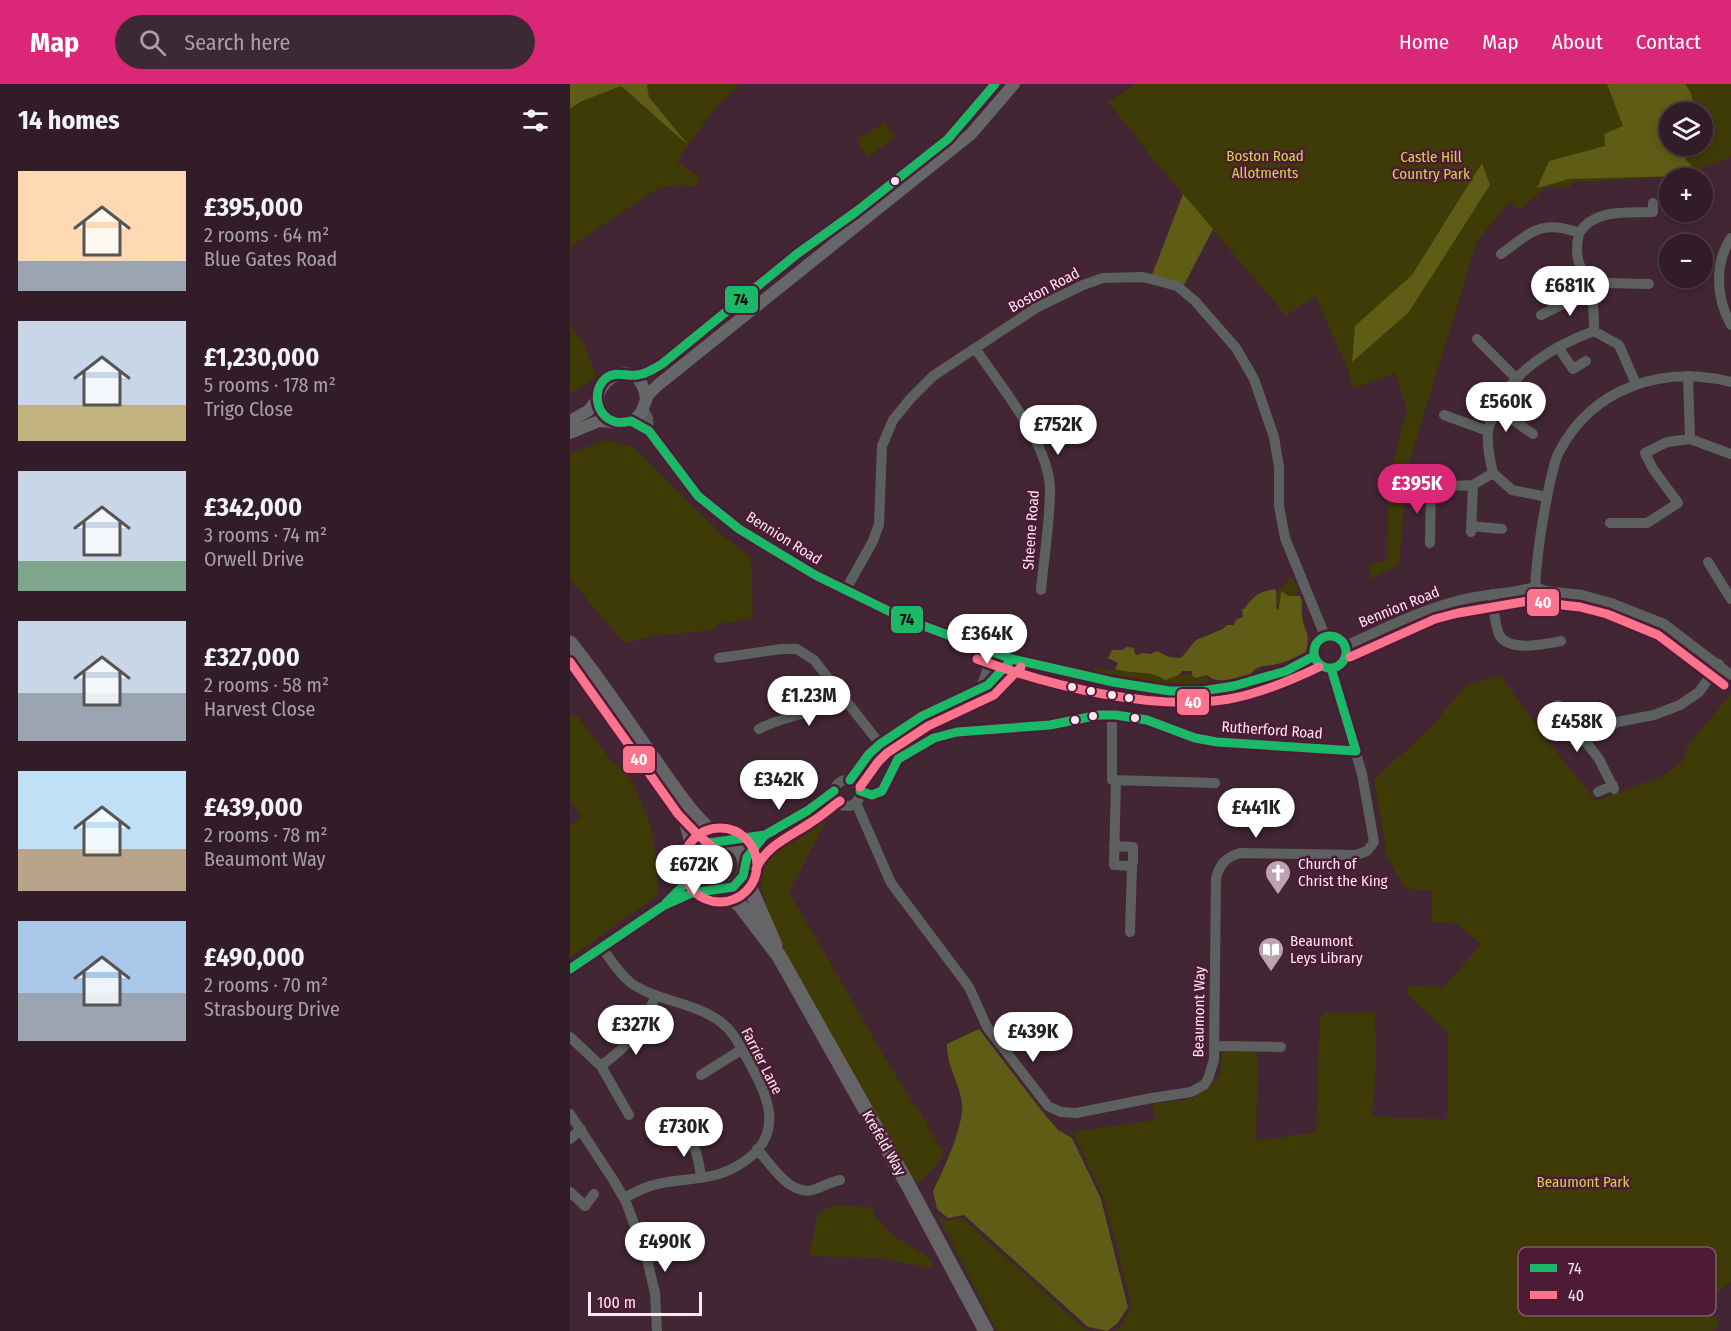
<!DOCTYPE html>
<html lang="en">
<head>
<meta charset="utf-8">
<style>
  body { margin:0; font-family:"Fira Sans Condensed",sans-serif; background:#3d2933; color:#f1f3f6; height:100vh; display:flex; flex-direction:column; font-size:22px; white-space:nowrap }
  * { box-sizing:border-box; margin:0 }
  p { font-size:20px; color:#a8a1a7 }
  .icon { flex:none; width:33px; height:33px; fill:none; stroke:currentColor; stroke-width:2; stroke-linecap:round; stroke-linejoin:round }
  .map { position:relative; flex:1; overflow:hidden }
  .details { display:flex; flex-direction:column; background:#321c27; width:570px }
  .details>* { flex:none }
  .tools { position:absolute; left:1089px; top:18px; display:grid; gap:12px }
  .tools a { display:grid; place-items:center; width:54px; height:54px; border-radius:50%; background:#321c27; box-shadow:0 3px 9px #0003,0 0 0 2px #4d3a44; font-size:30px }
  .scale { position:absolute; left:18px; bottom:15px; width:114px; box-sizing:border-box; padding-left:6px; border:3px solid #fce8f1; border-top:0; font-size:16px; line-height:21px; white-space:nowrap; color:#fce8f1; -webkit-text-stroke:4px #4d1b35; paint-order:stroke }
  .price { position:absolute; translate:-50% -51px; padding:0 14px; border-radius:21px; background:#fff; color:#222; font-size:20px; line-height:39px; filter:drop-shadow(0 2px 3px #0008) }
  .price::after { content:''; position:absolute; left:50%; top:36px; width:18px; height:14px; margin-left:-9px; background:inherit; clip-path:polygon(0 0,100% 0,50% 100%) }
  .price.selected { background:#db2777; color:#fff }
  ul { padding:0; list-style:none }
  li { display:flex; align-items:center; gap:18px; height:150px; padding:0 18px }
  li span { display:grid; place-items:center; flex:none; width:168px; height:120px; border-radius:0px; color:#555 }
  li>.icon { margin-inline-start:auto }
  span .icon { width:72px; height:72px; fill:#fffc; stroke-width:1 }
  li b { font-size:26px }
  h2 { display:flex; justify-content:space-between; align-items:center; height:72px; padding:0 18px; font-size:26px }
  header { display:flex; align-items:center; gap:36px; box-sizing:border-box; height:84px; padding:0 30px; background:#db2777; color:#fff }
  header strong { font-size:28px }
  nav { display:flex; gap:33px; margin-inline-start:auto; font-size:21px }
  .search { width:420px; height:54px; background:#3d2933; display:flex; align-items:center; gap:15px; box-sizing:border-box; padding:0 21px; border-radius:33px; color:#a8a1a7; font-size:22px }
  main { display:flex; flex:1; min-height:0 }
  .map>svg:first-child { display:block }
  .green { fill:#3e3b07; fill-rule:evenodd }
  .forest { fill:#5f5c15 }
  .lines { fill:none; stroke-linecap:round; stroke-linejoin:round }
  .minor { stroke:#5c615f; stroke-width:10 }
  .major { stroke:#666768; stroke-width:12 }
  .highway { stroke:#656466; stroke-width:15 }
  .bus-1-casing { stroke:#4d1b35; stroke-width:14 }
  .bus-2-casing { stroke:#4d1b35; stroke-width:14 }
  .bus-1 { stroke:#1ab867; stroke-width:9 }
  .bus-2 { stroke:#fc738d; stroke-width:9 }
  .bus-dot { fill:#fce8f1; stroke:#4d1b35; stroke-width:2 }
  .labels { text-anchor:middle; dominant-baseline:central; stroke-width:5; stroke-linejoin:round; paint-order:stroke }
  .park-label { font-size:15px; fill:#d2d54a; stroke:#4d1b35 }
  .street-label { font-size:15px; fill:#fce8f1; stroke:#4d1b35 }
  .poi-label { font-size:15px; fill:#fce8f1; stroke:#4d1b35; text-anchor:start }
  .key { fill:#4d1b35; stroke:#82586d; stroke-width:1.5 }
  .key-label { font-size:16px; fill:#fce8f1 }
  .line-badge { stroke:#4d1b35; stroke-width:2 }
  .badge-label { font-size:16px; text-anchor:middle; font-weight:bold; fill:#fff }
  .pale-badge-label { font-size:16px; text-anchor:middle; font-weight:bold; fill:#111 }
</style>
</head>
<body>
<header>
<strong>Map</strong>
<div class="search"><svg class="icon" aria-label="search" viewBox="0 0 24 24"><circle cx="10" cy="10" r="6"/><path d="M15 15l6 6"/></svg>Search here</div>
<nav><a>Home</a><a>Map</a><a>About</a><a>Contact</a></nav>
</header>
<main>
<section class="details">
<h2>14 homes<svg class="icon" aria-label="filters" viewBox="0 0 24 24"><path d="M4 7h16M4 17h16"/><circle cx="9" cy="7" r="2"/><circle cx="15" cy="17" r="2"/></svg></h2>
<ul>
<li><span style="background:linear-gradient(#ffd9b3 75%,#9aa5b1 0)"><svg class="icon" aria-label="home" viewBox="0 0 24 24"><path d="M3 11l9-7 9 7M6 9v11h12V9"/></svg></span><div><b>£395,000</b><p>2 rooms · 64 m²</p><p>Blue Gates Road</p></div></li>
<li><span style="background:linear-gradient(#c9d6e8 70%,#c2b280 0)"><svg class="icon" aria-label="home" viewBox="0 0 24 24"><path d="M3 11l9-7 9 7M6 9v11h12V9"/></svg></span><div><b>£1,230,000</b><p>5 rooms · 178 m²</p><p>Trigo Close</p></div></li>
<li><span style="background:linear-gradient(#c9d6e8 75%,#7fa58c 0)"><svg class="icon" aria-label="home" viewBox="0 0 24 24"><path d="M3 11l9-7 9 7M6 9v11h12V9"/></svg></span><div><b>£342,000</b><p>3 rooms · 74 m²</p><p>Orwell Drive</p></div></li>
<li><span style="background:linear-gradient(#c9d6e8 60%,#9aa5b1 0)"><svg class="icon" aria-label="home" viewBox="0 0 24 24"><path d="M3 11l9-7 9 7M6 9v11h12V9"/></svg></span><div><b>£327,000</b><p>2 rooms · 58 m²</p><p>Harvest Close</p></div></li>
<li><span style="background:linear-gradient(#bfe0f5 65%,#b9a48a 0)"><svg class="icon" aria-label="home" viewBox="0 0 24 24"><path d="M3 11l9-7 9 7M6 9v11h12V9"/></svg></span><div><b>£439,000</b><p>2 rooms · 78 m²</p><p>Beaumont Way</p></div></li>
<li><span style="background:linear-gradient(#a9c7e8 60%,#9aa5b1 0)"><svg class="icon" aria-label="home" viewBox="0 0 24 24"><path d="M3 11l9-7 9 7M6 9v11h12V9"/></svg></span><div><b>£490,000</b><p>2 rooms · 70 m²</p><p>Strasbourg Drive</p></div></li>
</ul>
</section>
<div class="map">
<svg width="1161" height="1247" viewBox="0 0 1161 1247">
  <rect width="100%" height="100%" fill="#422634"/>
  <path class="green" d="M79 0H170L146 23 107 77 130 94 126 102 108 101 89 104 0 163V25L10 18 51 2 115 58 79 13 77 2Z
    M566 0H1161V73L1111 92 1004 98 998 104 976 103 949 127 939 118 907 157 837 386 829 481 800 495V480L817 477 819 394 837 326 825 289 783 305 778 285 745 212 716 232 584 76 538 18ZM1100 28H1132V62H1100Z
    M315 38 325 53 298 73 286 56Z
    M0 240 16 263 26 293 0 310Z
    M35 356 63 363 153 452 181 474 183 534 148 540 142 546 83 552 54 559 0 495V370Z
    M722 493 729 507 721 513 710 514V520L706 522 707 509Z
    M523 584 583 590 593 595 622 589 630 594 637 591 639 599C598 602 563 596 522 588Z
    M931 592 976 655 1026 717 1092 692 1113 677 1118 661 1161 610V1198L1135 1218 1150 1240 1142 1247H543L550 1243 562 1222 534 1114 503 1048 585 1036 582 1020 622 1015 637 1005 650 991 652 968H688L686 1057 746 1048 750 933 755 929H795L805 927 806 982 802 1031 824 1034 877 1035 878 949 836 909 838 902 874 903 911 860 886 839 862 838V807L835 804 817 773 804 695 856 648 897 601Z
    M0 630 8 633 40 675 59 691 71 717 82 746 86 773 88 811 0 874V742L12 733 0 716Z
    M259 731 219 808 324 989 351 1030 370 1064 375 1065 368 1079 349 1099 345 1096 341 1098C289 1007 235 917 193 821L197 819C194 811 189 802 189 793 188 768 220 752 237 739L244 735Z
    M271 1121 303 1124V1130C312 1140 321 1150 332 1157 348 1168 354 1164 365 1185L310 1174 239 1172 248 1129 262 1122Z
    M368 1132 378 1137 392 1134 516 1246 521 1247H427Z"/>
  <path class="forest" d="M0 0H79L77 2 79 13 119 62 51 2 10 18 0 25Z
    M1037 0H1115L1121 9 1125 28H1100L1099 50 1095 52 1099 57 1100 62H1104L1126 87 1111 92 999 95 967 104 979 77 1035 62 1034 50 1053 42Z
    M912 79 920 101 839 228 782 278 785 242 842 191Z
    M613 110 643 145 613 203 582 191Z
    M705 505C708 512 705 518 707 526L709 524 711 509 713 508 718 512H730C733 518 731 524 732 531 734 549 741 546 736 568 731 571 713 579 707 580 696 583 687 580 680 591 665 592 651 603 637 591L626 594 622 592V587H612L609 591 595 596C579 585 562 591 545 585L548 579 538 574 542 566H552L557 563 564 564 565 570 567 571 573 569 581 570 587 567 599 573 611 574 626 556 653 545 657 541H664L666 536 673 533 672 525H674C683 512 690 507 705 505Z
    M409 945 471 1026 488 1046 502 1054 531 1115 558 1223 547 1240 537 1247 518 1243 394 1131 378 1134 367 1125 363 1107C373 1088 395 1039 392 1019 389 998 376 981 377 960Z"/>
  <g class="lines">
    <path class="minor" d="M1009 149C1025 124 1057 129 1083 128V119
      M1161 154C1144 180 1146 214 1161 241
      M931 170C961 148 971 135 1009 149 1002 179 1015 187 1022 214 1024 225 1024 236 1024 247
      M1017 202 1035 199 1079 200
      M971 231 1001 216 1021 213
      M907 255 946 294
      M988 263 1003 285 1016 277
      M405 264C430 302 479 359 480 405 480 438 474 473 471 506
      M926 324 963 350
      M73 325 78 334 79 347C95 369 109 393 128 412 147 432 171 446 194 461 270 509 355 548 441 575 464 582 488 586 511 591 551 600 592 610 633 607 672 604 710 590 744 572
      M874 331 918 347
      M1120 355 1161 370
      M848 401 861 403 903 401 923 389
      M977 413 942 406 923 389C920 377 917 361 918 348 918 342 922 336 924 330 940 288 983 262 1024 247L1049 261 1066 300
      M1040 439H1077L1108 419 1083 385 1075 369 1097 358 1120 355 1118 292
      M901 442 932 445
      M901 448 903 401
      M860 459 861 403
      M1138 478 1161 515
      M965 503C967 468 973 432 980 398 983 388 984 377 989 368 1023 303 1093 281 1161 298
      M965 503 976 507 1012 511 1041 519 1094 540 1161 591
      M275 507 303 457 309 440 312 362 323 336 341 314 363 292 466 224 513 201 533 194 573 193 607 202 625 217 666 264 684 295 704 353 709 383V422L715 454 755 552
      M922 510C923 520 925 544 930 552 940 568 976 560 991 557
      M744 568a16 16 0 1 1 32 0a16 16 0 1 1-32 0Z
      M775 562C811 546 846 528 883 518 910 510 938 510 965 503
      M149 574 211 565H227L244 576 310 660
      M410 605C418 587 421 582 411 564
      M988 621 1029 675 1044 705
      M542 639V696L645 699
      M189 645C217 630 246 630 274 614
      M1016 657 1047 638 1084 631 1110 621 1129 608 1149 580
      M264 709a13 13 0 1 1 26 0a13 13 0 1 1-26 0Z
      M280 696 299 670 310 660 352 632 418 601 442 575
      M546 696 544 781 562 782 560 848
      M290 707 302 711 312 707 324 680 328 675 343 665 364 654 387 648 480 641 529 631H546L577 636 625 654 647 658 786 667
      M1028 708 1043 701
      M286 719 321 799 399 903 417 943 478 1022 491 1028 506 1029 582 1014 621 1008 634 1001 638 995 644 976 646 794C650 780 656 773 670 769L786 771 797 767 804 758 792 690 761 584
      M157 757 195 751
      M544 762 563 763V778
      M175 780C184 752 215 742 237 727 246 720 254 713 264 707
      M100 819 122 809 146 806
      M32 864C41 876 49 890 61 899 88 918 126 918 152 939 165 949 170 963 178 976 197 1011 216 1048 175 1077 146 1098 119 1093 88 1100 76 1102 65 1108 54 1114
      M0 885 93 822 115 800 125 780
      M0 953 31 982
      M644 962 711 963
      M131 991 171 966
      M0 1030 44 1097 56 1118 77 1175 85 1209 87 1247
      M59 1031 31 982C61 959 71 947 86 911
      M115 1047C126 1062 129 1076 131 1094
      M0 1055 11 1045
      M187 1065C201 1080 219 1112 243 1106 252 1103 260 1098 270 1096
      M0 1108 15 1122 24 1110"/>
    <path class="major" d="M63 292 77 289 92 280 227 170 287 127 378 55 425 0
      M0 337 18 327 27 316
      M41 337C0 308 71 258 76 317
      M0 349 29 337 51 339 65 335 71 329 78 311 88 301 401 50 444 0"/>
    <path class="highway" d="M0 559C32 599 60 642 89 683 107 708 127 740 153 756
      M111 715 126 776
      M125 781a25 25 0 1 1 50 0a25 25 0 1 1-50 0Z
      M175 785 180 804 205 861
      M152 806 170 821 209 872 338 1101 416 1247"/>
    <defs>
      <path id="bus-1" d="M425 0 378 55 287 127 227 170 92 280C84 285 76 290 67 291 56 293 45 286 35 295 22 307 26 331 43 337 49 340 55 338 61 337L79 347 128 412 169 445 245 491 335 535 442 575 543 598 600 607H632L664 602 716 587 744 572
        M744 568a16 16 0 1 1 32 0a16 16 0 1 1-32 0Z
        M280 696 299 670 310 660 352 632 418 601 442 575
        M290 707 302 711 312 707 328 675 364 654 387 648 480 641 529 631H546L577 636 625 654 647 658 786 667 761 584
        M96 819 115 800 127 770 139 759 195 751 203 747
        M0 885 93 822 122 809 163 803 173 792 177 773 195 751 237 727 264 707"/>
      <path id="bus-2" d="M780 573 865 535 888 529 964 516 975 519 1010 523 1037 530 1088 551 1154 601
        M407 575C478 601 583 628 659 615 691 609 720 597 749 583
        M0 578 108 730 127 750 146 766
        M290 703 308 678 317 669 358 642 424 611 451 583
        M113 781a37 37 0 1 1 74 0a37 37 0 1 1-74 0Z
        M186 785C197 760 222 752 243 737 253 731 261 723 270 717"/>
    </defs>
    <use href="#bus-1" class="bus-1-casing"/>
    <use href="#bus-2" class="bus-2-casing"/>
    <use href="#bus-1" class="bus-1"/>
    <use href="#bus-2" class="bus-2"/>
  </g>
  <defs>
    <symbol id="church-pin" viewBox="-11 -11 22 30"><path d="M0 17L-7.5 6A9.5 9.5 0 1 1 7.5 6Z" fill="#bba4af" stroke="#4d1b35"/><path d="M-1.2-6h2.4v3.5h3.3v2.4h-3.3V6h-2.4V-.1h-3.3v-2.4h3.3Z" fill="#fff"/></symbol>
    <symbol id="library-pin" viewBox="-11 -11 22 30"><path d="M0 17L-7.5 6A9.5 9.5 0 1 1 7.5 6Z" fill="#bba4af" stroke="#4d1b35"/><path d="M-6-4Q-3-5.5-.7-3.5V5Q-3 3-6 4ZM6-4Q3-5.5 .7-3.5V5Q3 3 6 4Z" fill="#fff"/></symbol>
  </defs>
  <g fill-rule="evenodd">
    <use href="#church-pin" x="693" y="774" width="30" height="40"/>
    <use href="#library-pin" x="686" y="851" width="30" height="40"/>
  </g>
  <g class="bus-dot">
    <circle cx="325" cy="97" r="5"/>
    <circle cx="502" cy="603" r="5"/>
    <circle cx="521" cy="607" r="5"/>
    <circle cx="542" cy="611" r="5"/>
    <circle cx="559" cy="614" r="5"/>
    <circle cx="523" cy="632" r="5"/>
    <circle cx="565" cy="634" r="5"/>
    <circle cx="505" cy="636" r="5"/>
  </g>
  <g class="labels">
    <g class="park-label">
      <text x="695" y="72">Boston Road<tspan x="695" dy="17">Allotments</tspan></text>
      <text x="861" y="73">Castle Hill<tspan x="861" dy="17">Country Park</tspan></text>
      <text x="1013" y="1098">Beaumont Park</text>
    </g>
    <g class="street-label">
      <text transform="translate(474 206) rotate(-28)">Boston Road</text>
      <text transform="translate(461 446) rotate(-86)">Sheene Road</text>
      <text transform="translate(214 454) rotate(32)">Bennion Road</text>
      <text transform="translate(829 523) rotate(-22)">Bennion Road</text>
      <text transform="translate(702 646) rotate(4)">Rutherford Road</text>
      <text transform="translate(629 928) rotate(-89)">Beaumont Way</text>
      <text transform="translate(192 977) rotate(63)">Farrier Lane</text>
      <text transform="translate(314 1059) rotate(60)">Krefeld Way</text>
    </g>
    <g class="poi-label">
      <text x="728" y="780">Church of<tspan x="728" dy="17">Christ the King</tspan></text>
      <text x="720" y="857">Beaumont<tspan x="720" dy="17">Leys Library</tspan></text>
    </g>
  </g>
  <rect x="948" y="1163" width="198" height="69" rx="9" class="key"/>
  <rect x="960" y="1180" width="27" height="8" fill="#1ab867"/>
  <rect x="960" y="1207" width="27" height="8" fill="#fc738d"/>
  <g class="key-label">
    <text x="998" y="1190">74</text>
    <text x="998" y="1217">40</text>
  </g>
  <g class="line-badge">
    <rect x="154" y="201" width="35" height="29" rx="6" fill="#1ab867"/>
    <rect x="956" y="504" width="34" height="29" rx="6" fill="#fc738d"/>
    <rect x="320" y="521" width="34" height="29" rx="6" fill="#1ab867"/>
    <rect x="606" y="604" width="34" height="28" rx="6" fill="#fc738d"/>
    <rect x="52" y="661" width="34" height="29" rx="6" fill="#fc738d"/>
  </g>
  <g class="badge-label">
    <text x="973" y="524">40</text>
    <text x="623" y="624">40</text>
    <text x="69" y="681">40</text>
  </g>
  <g class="pale-badge-label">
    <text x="171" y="221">74</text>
    <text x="337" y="541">74</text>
  </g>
</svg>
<div class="tools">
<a><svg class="icon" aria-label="layers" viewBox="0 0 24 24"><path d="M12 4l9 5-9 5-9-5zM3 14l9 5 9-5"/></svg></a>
<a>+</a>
<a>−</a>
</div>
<div class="scale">100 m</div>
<b class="price" style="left:1000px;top:233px">£681K</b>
<b class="price" style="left:936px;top:349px">£560K</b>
<b class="price" style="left:488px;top:372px">£752K</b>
<b class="price selected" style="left:847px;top:431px">£395K</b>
<b class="price" style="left:417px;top:581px">£364K</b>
<b class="price" style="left:239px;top:643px">£1.23M</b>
<b class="price" style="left:1007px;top:669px">£458K</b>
<b class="price" style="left:209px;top:727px">£342K</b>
<b class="price" style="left:686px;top:755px">£441K</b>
<b class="price" style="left:124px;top:812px">£672K</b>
<b class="price" style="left:66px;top:972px">£327K</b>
<b class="price" style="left:463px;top:979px">£439K</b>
<b class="price" style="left:114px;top:1074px">£730K</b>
<b class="price" style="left:95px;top:1189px">£490K</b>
</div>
</main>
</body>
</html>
